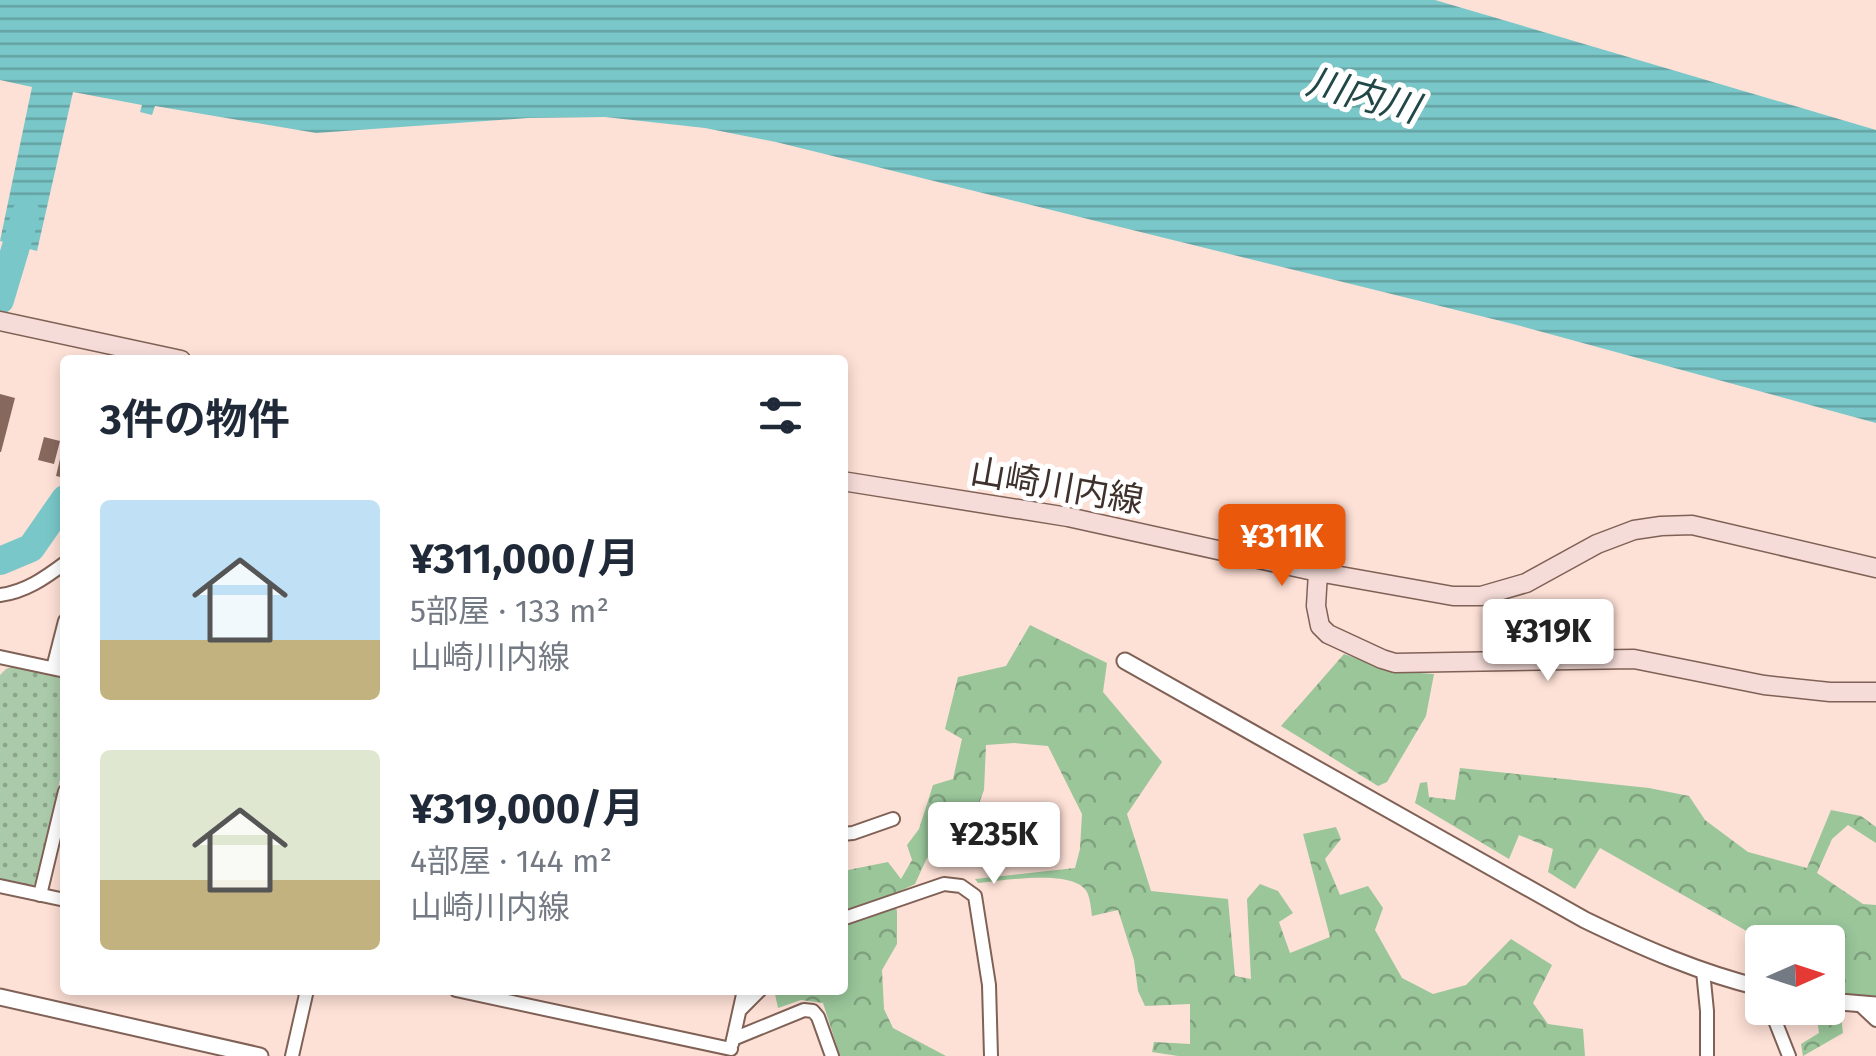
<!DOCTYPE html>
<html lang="ja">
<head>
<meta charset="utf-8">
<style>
  body { margin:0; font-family:"Fira Sans","Noto Sans JP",sans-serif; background:#f2f2f3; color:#1f2937; height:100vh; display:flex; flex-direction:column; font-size:38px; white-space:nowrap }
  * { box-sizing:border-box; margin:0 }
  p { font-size:32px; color:#747a83 }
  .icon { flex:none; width:55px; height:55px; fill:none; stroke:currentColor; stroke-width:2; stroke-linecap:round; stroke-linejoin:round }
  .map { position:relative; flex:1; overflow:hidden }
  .panel { position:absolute; left:60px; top:355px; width:788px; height:640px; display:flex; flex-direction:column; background:#fff; border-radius:10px; box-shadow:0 5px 15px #0003 }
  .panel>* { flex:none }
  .needle { width:65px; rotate:87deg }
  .fabs { position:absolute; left:1745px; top:925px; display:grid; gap:20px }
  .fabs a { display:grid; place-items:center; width:100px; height:100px; border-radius:10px; background:#fff; box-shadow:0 5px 15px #0003; font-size:50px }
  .price { position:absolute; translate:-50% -85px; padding:0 22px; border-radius:10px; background:#fff; color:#222; font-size:32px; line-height:65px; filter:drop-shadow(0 2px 5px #0008) }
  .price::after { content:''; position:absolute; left:50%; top:60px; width:30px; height:22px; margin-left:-15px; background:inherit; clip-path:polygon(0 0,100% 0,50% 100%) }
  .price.current { background:#ea580c; color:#fff }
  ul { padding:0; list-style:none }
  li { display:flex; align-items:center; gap:30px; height:250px; padding:0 40px }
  li span { display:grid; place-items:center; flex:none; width:280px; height:200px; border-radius:10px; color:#555 }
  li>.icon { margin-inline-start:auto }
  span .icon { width:120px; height:120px; fill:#fffc; stroke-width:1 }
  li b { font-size:42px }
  h2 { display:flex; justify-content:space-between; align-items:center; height:120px; padding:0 40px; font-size:42px }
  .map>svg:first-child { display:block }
  .forest { fill:url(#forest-crowns) }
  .park { fill:url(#park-dots) }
  .water { fill:url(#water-rules) }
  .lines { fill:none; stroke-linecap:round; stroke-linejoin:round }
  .river { stroke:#79c7c8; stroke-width:28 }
  .building { fill:#87685d }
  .minor-casing { stroke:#806156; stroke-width:16 }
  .tertiary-casing { stroke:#806156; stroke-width:19 }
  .secondary-casing { stroke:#806156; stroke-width:21 }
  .minor { stroke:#fff; stroke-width:12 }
  .tertiary { stroke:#fff; stroke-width:15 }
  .secondary { stroke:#f5dcd8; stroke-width:18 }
  .labels { text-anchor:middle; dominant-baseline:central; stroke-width:10; stroke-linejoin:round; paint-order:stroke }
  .street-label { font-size:35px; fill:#3f312c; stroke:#fff }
  .water-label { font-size:38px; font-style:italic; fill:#214747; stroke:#fff }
</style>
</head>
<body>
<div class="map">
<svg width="1876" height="1056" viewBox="0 0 1876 1056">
  <defs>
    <pattern id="forest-crowns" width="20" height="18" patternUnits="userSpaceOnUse" patternTransform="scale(2.5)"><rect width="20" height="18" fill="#9ac69a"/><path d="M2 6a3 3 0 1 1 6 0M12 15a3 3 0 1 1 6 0" fill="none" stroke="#7fa17e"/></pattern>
    <pattern id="park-dots" width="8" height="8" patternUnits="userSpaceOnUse" patternTransform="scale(2.5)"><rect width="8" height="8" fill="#aacaa9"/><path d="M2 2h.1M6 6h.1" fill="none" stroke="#8ca58a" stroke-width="1.8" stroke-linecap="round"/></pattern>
    <pattern id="water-rules" width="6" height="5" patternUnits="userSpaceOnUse" patternTransform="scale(2.5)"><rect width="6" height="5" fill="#79c7c8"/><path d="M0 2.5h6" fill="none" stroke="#65a2a3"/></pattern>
  </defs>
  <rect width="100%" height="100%" fill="#fde0d6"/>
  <path class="forest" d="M1030 625 1107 663 1103 692 1162 762 1127 814 1151 891 1228 899 1235 976 1251 979 1247 899 1260 884 1278 891 1293 913 1279 922 1290 953 1330 937 1303 834 1336 827 1341 839 1325 859 1340 895 1368 886 1383 908 1375 930 1402 978 1433 994 1466 985 1511 939 1552 965 1533 1003 1548 1024 1583 1029 1585 1056H1178L1152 1052 1154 1042 1190 1044V1004L1145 1006 1138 991 1134 960 1118 910 1092 916C1091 908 1090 898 1087 892 1074 868 1001 881 978 883L975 879 1075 868 1080 849 1082 814 1048 746 1014 743 986 745 984 790 968 833 927 858 915 884 894 894 897 912V944L882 970 884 1009 893 1028 946 1056H840L823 1003 801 1000 778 1008 775 994 778 990H842L843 871 888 862 901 879 912 860 907 845 919 829 933 785 953 779 962 739 945 729 958 677 1006 666Z
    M1344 654 1394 671 1434 674 1426 716 1387 782 1378 786 1281 726Z
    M1460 768 1649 788 1689 796 1705 820 1748 852 1807 868 1831 810 1861 816 1876 827V843L1848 825 1832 839 1817 873 1863 904 1876 905V996L1828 994V980L1837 976 1828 954V942H1816L1796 929 1783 942H1766L1600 848 1575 889 1548 872 1553 849 1519 835 1509 859 1415 803 1420 783 1427 782 1429 797 1455 800Z
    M1816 1012 1841 1016 1843 1033 1803 1056 1801 1044 1819 1033Z"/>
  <path class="park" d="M16 665 65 677V757L37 883 31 886 0 879V675L6 669Z"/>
  <path class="water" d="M0 0H1435L1876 130V423L1517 325 776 142 705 128 605 117 528 118 316 133 155 106 152 115 140 112 142 105 73 92 37 251 0 241 32 87 0 80Z"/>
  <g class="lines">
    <path class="river" d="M0 300 26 213
      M0 561 31 548 65 499"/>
  </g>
  <path class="building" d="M0 394 15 398 1 452H0Z
    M44 437 60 441 54 464 38 460Z
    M64 442H65V478L56 476Z"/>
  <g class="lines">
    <defs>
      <path id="minor" d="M0 595C25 592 45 578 65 563
        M0 657 65 671
        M53 668 65 621
        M842 834 853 833 893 819
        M0 886 65 900
        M40 895 65 791
        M842 919 944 884 961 886 975 896 989 985 991 1056
        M1703 971 1707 1011V1056
        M456 990 731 1049
        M1859 1004 1876 1020
        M1770 1008 1789 1056
        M741 1009 760 990
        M733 1039 804 1010 813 1011 818 1017 832 1056
        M732 1044 744 990
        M292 1056 307 990"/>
      <path id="tertiary" d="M1125 661 1585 920C1643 948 1700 973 1762 988
        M0 997 260 1056
        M1828 1001 1876 1005"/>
      <path id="secondary" d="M0 321 181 360
        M842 481 1068 517 1318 572 1453 596H1481L1526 583 1597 544 1634 530 1661 526 1692 525 1876 568
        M1318 572 1316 606 1320 626 1328 634 1382 659 1395 663 1634 659 1764 685 1830 692H1876"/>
    </defs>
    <use href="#minor" class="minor-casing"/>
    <use href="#tertiary" class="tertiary-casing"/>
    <use href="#secondary" class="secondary-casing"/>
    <use href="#minor" class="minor"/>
    <use href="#tertiary" class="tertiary"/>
    <use href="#secondary" class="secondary"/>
  </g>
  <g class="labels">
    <g class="street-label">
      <text transform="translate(1057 486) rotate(10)">山崎川内線</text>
    </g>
    <g class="water-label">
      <text transform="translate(1363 95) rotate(15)">川内川</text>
    </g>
  </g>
</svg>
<div class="fabs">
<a><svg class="needle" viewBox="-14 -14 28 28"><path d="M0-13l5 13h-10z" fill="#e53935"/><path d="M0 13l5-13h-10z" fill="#747a83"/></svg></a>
</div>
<b class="price current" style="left:1282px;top:589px">¥311K</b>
<b class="price" style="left:1548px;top:684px">¥319K</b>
<b class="price" style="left:994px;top:887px">¥235K</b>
<section class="panel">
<h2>3件の物件<svg class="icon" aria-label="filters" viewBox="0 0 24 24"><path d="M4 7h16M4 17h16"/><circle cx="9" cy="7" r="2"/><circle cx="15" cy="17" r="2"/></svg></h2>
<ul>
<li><span style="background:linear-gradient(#bfe0f5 70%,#c2b280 0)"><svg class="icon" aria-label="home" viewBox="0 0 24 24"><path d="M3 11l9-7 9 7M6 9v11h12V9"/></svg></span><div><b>¥311,000/月</b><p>5部屋 · 133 m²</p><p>山崎川内線</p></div></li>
<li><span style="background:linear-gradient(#dfe7d0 65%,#c2b280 0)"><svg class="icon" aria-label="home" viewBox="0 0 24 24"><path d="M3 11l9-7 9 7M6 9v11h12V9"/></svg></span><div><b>¥319,000/月</b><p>4部屋 · 144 m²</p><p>山崎川内線</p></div></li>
</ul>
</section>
</div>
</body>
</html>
